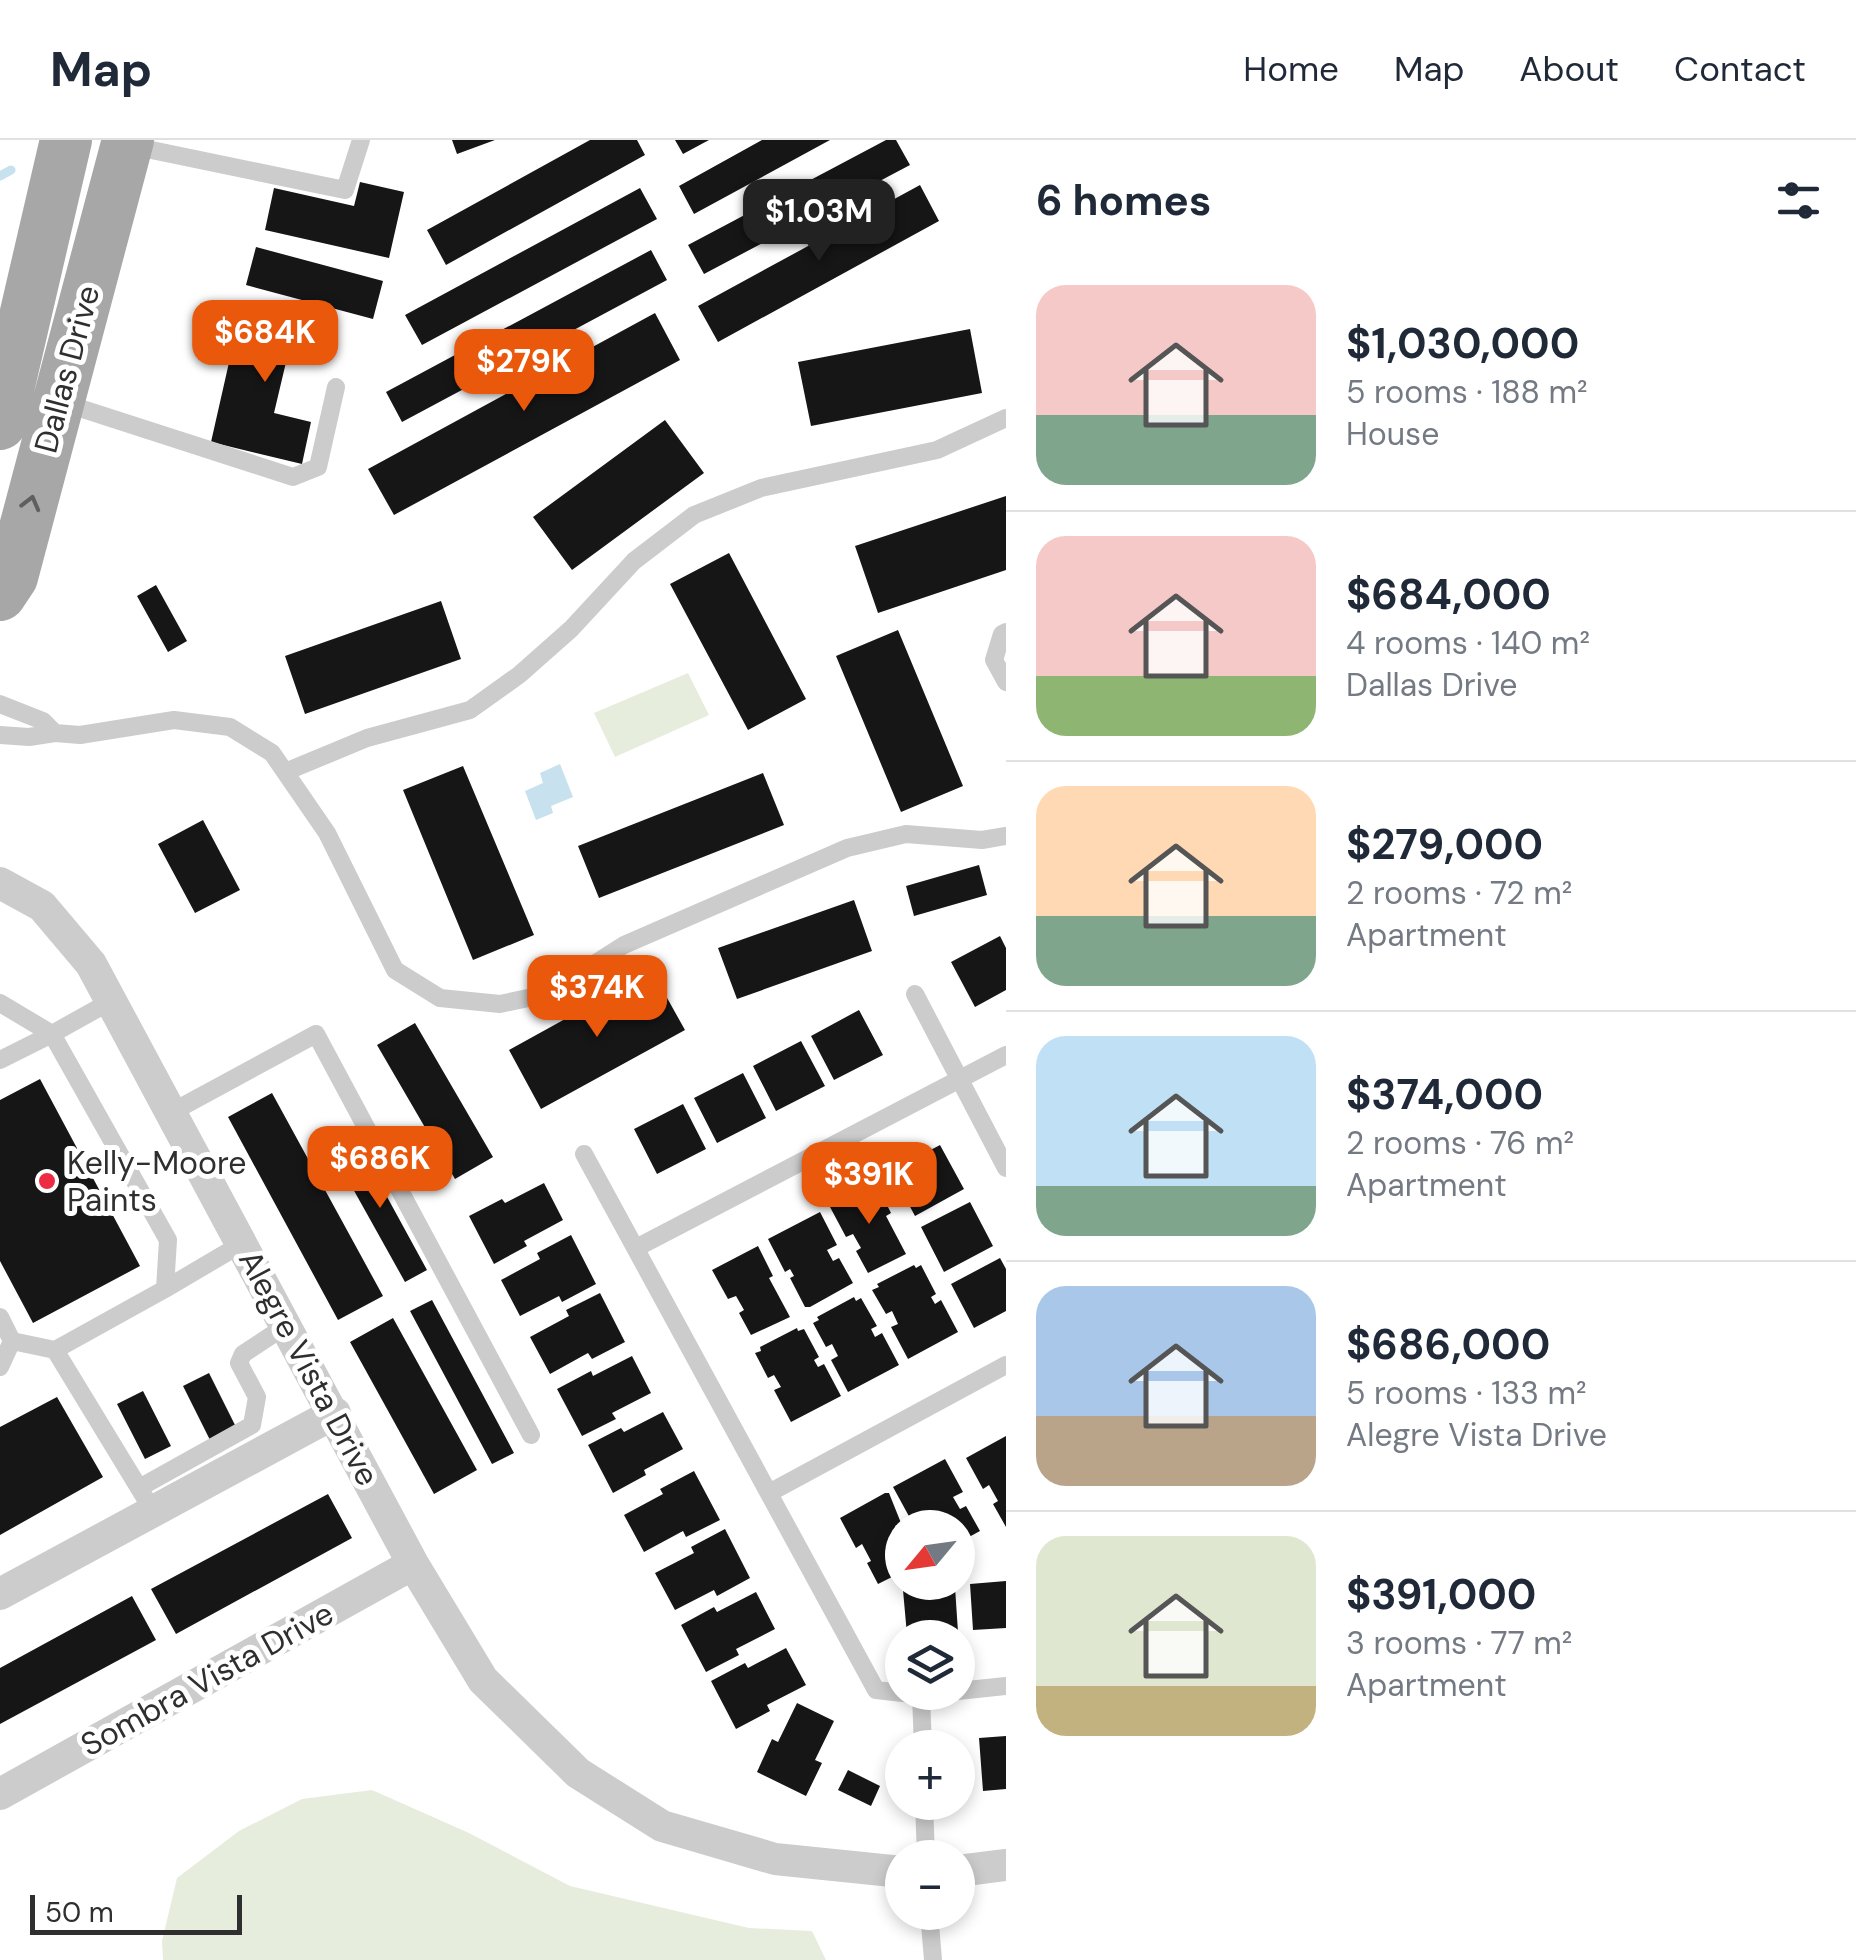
<!DOCTYPE html>
<html lang="en">
<head>
<meta charset="utf-8">
<style>
  body { margin:0; font-family:"DM Sans",sans-serif; background:#f6f6f7; color:#1f2937; height:100vh; display:flex; flex-direction:column; font-size:38px; white-space:nowrap }
  * { box-sizing:border-box; margin:0 }
  p { font-size:32px; color:#747a83 }
  .icon { flex:none; width:55px; height:55px; fill:none; stroke:currentColor; stroke-width:2; stroke-linecap:round; stroke-linejoin:round }
  .map { position:relative; flex:1; overflow:hidden }
  .panel { display:flex; flex-direction:column; background:#fff; width:850px }
  .panel>* { flex:none }
  .needle { width:65px; rotate:241deg }
  .controls { position:absolute; left:885px; top:1370px; display:grid; gap:20px }
  .controls a { display:grid; place-items:center; width:90px; height:90px; border-radius:50%; background:#fff; box-shadow:0 5px 15px #0003; font-size:50px }
  .scale { position:absolute; left:30px; bottom:25px; width:212px; box-sizing:border-box; padding-left:10px; border:5px solid #2f2f2f; border-top:0; font-size:28px; line-height:35px; white-space:nowrap; color:#2f2f2f; -webkit-text-stroke:8px #fff; paint-order:stroke }
  .price { position:absolute; translate:-50% -85px; padding:0 22px; border-radius:20px; background:#ea580c; color:#fff; font-size:32px; line-height:65px; filter:drop-shadow(0 2px 5px #0008) }
  .price::after { content:''; position:absolute; left:50%; top:60px; width:30px; height:22px; margin-left:-15px; background:inherit; clip-path:polygon(0 0,100% 0,50% 100%) }
  .price.current { background:#222; color:#fff }
  ul { padding:0; list-style:none }
  li { display:flex; align-items:center; gap:30px; height:250px; padding:0 30px }
  li+li { border-top:2px solid #e0e1e3 }
  li span { display:grid; place-items:center; flex:none; width:280px; height:200px; border-radius:30px; color:#555 }
  li>.icon { margin-inline-start:auto }
  span .icon { width:120px; height:120px; fill:#fffc; stroke-width:1 }
  li b { font-size:42px }
  h2 { display:flex; justify-content:space-between; align-items:center; height:120px; padding:0 30px; font-size:42px }
  header { display:flex; align-items:center; gap:60px; box-sizing:border-box; height:140px; padding:0 50px; background:#fff; border-bottom:2px solid #e0e1e3 }
  header strong { font-size:48px }
  nav { display:flex; gap:55px; margin-inline-start:auto; font-size:35px }
  main { display:flex; flex:1; min-height:0 }
  .map>svg:first-child { display:block }
  .green { fill:#e6eddd }
  .water { fill:#c8e1ee }
  .lines { fill:none; stroke-linecap:round; stroke-linejoin:round }
  .stream { stroke:#c8e1ee; stroke-width:9 }
  .building { fill:#161616 }
  .lane { stroke:#ccc; stroke-width:18 }
  .street { stroke:#ccc; stroke-width:32 }
  .primary { stroke:#a7a7a7; stroke-width:52 }
  .oneway { stroke:#5f5f5f }
  .poi-dot { fill:#ed2b43; stroke:#fff; stroke-width:4 }
  .labels { text-anchor:middle; dominant-baseline:central; stroke-width:10; stroke-linejoin:round; paint-order:stroke }
  .street-label { font-size:32px; fill:#2f2f2f; stroke:#fff }
  .poi-label { font-size:32px; fill:#2f2f2f; stroke:#fff; text-anchor:start }
</style>
</head>
<body>
<header>
<strong>Map</strong>
<nav><a>Home</a><a>Map</a><a>About</a><a>Contact</a></nav>
</header>
<main>
<div class="map">
<svg width="1006" height="1820" viewBox="0 0 1006 1820">
  <rect width="100%" height="100%" fill="#fff"/>
  <path class="green" d="M688 533 709 575 615 617 594 573Z
    M372 1650 469 1693 570 1746 749 1788 812 1791 826 1820H163L162 1801 177 1738 239 1691 302 1659Z"/>
  <path class="water" d="M560 624 573 657 551 666 553 673 536 680 525 651 543 643 540 633Z"/>
  <g class="lines">
    <path class="stream" d="M0 36 11 30"/>
  </g>
  <path class="building" d="M452 0H495L457 14Z
    M590 0H637L645 15 446 125 427 90Z
    M675 0H709L683 14Z
    M762 0H830L694 74 679 46Z
    M886 0H896L910 25 704 134 688 105Z
    M360 42 404 52 389 118 265 90 274 48 354 66Z
    M920 45 939 81 718 202 698 166Z
    M640 48 657 79 422 205 405 175Z
    M256 107 383 141 373 179 246 145Z
    M651 110 667 140 402 282 386 252Z
    M242 165 326 186 317 225 287 218 274 273 311 282 302 324 211 302Z
    M655 173 680 220 394 375 368 329Z
    M970 189 982 253 811 286 798 222Z
    M665 280 704 333 572 430 533 377Z
    M1006 356V430L878 473 855 406Z
    M729 413 806 559 748 590 670 444Z
    M156 445 187 501 168 512 137 456Z
    M441 461 461 519 305 574 285 516Z
    M898 490 963 646 901 672 836 516Z
    M463 626 534 795 473 820 403 650Z
    M763 633 784 685 599 758 578 706Z
    M203 680 240 750 195 773 158 704Z
    M979 725 987 755 914 776 906 746Z
    M854 760 872 811 737 859 718 808Z
    M1000 796 1006 808V850L975 867 951 822Z
    M652 831 685 890 541 969 509 910Z
    M859 870 883 915 834 940 811 896Z
    M415 883 493 1017 455 1039 377 905Z
    M801 901 825 946 776 971 753 926Z
    M743 933 766 978 717 1003 694 958Z
    M40 939 140 1126 33 1183 0 1121V960Z
    M272 953 383 1156 338 1180 228 977Z
    M683 964 706 1009 657 1034 634 989Z
    M356 1000 427 1130 405 1142 333 1013Z
    M940 1005 964 1049 915 1076 891 1031Z
    M544 1043 563 1080 524 1101 527 1106 494 1124 469 1076 502 1059 505 1063Z
    M876 1043 891 1073 886 1076 906 1114 868 1133 856 1111 861 1108 853 1094 846 1097 830 1067Z
    M970 1062 993 1106 944 1132 921 1087Z
    M820 1072 837 1105 827 1110 833 1121 839 1118 853 1143 810 1167H805L790 1138 794 1136 790 1129 785 1132 768 1099Z
    M571 1095 596 1144 562 1162 559 1156 520 1176 501 1140 540 1119 537 1113Z
    M758 1106 773 1136 769 1138 790 1177 751 1195 739 1173 744 1170 736 1156 728 1159 712 1130Z
    M1000 1118 1006 1129V1171L974 1188 951 1144Z
    M914 1125 916 1128 921 1125 936 1154 931 1157 935 1164 941 1160 958 1192 908 1219 891 1187 898 1184 892 1171 886 1174 872 1150 879 1147 877 1144Z
    M600 1153 625 1202 592 1219 588 1213 550 1234 530 1197 569 1176 566 1170Z
    M854 1157 856 1161 861 1158 877 1186 871 1189 875 1197 882 1193 899 1225 848 1252 831 1220 838 1216 832 1204 826 1207 813 1183 819 1180 817 1177Z
    M432 1160 514 1313 492 1324 410 1171Z
    M393 1178 477 1330 434 1354 350 1202Z
    M797 1188 798 1191 804 1189 819 1217 814 1220 818 1227 824 1224 841 1256 791 1282 774 1250 781 1247 774 1235 768 1238 755 1213 761 1211 760 1207Z
    M632 1216 651 1253 612 1273 616 1279 582 1296 557 1249 591 1231 593 1236Z
    M209 1233 238 1291 212 1304 183 1246Z
    M143 1251 171 1306 145 1319 117 1264Z
    M57 1257 103 1337 0 1395V1287Z
    M663 1272 683 1309 644 1330 646 1335 613 1353 588 1305 621 1288 624 1292Z
    M1006 1296V1387L993 1364 998 1361 989 1345 983 1349 966 1318Z
    M945 1319 963 1352 953 1357 960 1369 966 1366 980 1391 958 1403V1388H915L921 1384 917 1377 911 1380 893 1347Z
    M694 1331 720 1380 686 1397 683 1391 644 1412 624 1375 663 1354 660 1349Z
    M885 1353H889L901 1383 895 1386 902 1401V1432L878 1444 867 1423 871 1421 862 1404 856 1408 840 1378Z
    M328 1354 352 1398 176 1494 151 1449Z
    M725 1389 750 1438 717 1456 714 1450 675 1470 655 1433 694 1413 691 1407Z
    M1006 1441V1488L973 1490 970 1444Z
    M955 1447 958 1492 907 1495 903 1450Z
    M756 1452 775 1489 736 1509 739 1515 706 1532 681 1485 714 1467 717 1472Z
    M132 1456 156 1500 0 1584V1528Z
    M786 1508 806 1545 767 1565 770 1571 736 1589 711 1541 745 1523 748 1528Z
    M797 1563 834 1581 815 1620 822 1623 806 1656 757 1632 772 1599 778 1602Z
    M1006 1596V1649L983 1651 979 1598Z
    M848 1630 880 1646 871 1666 838 1650Z"/>
  <g class="lines">
    <path class="lane" d="M132 6 345 50 361 0
      M64 263 293 337 318 327 336 247
      M1006 492 1002 494 994 520 1006 542
      M0 564 43 581 55 593 29 597 0 595
      M55 593 80 595 174 580 230 587 272 613 327 693 395 830 440 858 500 864 547 854 624 805 847 708 906 694 982 700 1006 696
      M285 632 367 598 470 570 519 535 571 489 634 421 694 375 761 348 937 310 1006 278
      M915 854 1006 1028
      M0 863 52 894 111 861
      M0 920 52 894 168 1100 165 1149 55 1210
      M172 972 316 894 531 1295
      M584 1014 876 1550 921 1555 943 1552
      M636 1108 1006 915
      M165 1149 243 1103
      M0 1177 12 1201 55 1210 153 1371
      M0 1227 12 1201
      M139 1348 252 1285 257 1257 239 1223 243 1214 287 1185
      M769 1353 1006 1225
      M958 1551 1006 1546
      M921 1555 923 1608
      M924 1662 926 1718
      M929 1772 933 1820"/>
    <path class="street" d="M0 743 42 766 91 824 413 1424 483 1540 578 1633 662 1686 775 1719 902 1732
      M0 1454 335 1273
      M0 1654 413 1424
      M958 1731 1006 1725"/>
    <path class="primary" d="M0 284 66 0
      M0 455 12 437 128 0"/>
  </g>
  <defs><path id="oneway-chevron" d="M-2-3.5L2.5 0L-2 3.5" fill="none" stroke-width="1.6" stroke-linecap="round" stroke-linejoin="round" transform="scale(2.5)"/></defs>
  <use class="oneway" href="#oneway-chevron" transform="translate(31 363) rotate(-75)"/>
  <circle class="poi-dot" cx="47" cy="1041" r="10"/>
  <g class="labels">
    <g class="street-label">
      <text transform="translate(67 229) rotate(-75)">Dallas Drive</text>
      <text transform="translate(309 1228) rotate(62)">Alegre Vista Drive</text>
      <text transform="translate(207 1539) rotate(-29)">Sombra Vista Drive</text>
    </g>
    <g class="poi-label">
      <text x="67" y="1023">Kelly-Moore<tspan x="67" dy="37">Paints</tspan></text>
    </g>
  </g>
</svg>
<div class="controls">
<a><svg class="needle" viewBox="-14 -14 28 28"><path d="M0-13l5 13h-10z" fill="#e53935"/><path d="M0 13l5-13h-10z" fill="#747a83"/></svg></a>
<a><svg class="icon" aria-label="layers" viewBox="0 0 24 24"><path d="M12 4l9 5-9 5-9-5zM3 14l9 5 9-5"/></svg></a>
<a>+</a>
<a>−</a>
</div>
<div class="scale">50 m</div>
<b class="price current" style="left:819px;top:124px">$1.03M</b>
<b class="price" style="left:265px;top:245px">$684K</b>
<b class="price" style="left:524px;top:274px">$279K</b>
<b class="price" style="left:597px;top:900px">$374K</b>
<b class="price" style="left:380px;top:1071px">$686K</b>
<b class="price" style="left:869px;top:1087px">$391K</b>
</div>
<section class="panel">
<h2>6 homes<svg class="icon" aria-label="filters" viewBox="0 0 24 24"><path d="M4 7h16M4 17h16"/><circle cx="9" cy="7" r="2"/><circle cx="15" cy="17" r="2"/></svg></h2>
<ul>
<li><span style="background:linear-gradient(#f6c9c9 65%,#7fa58c 0)"><svg class="icon" aria-label="home" viewBox="0 0 24 24"><path d="M3 11l9-7 9 7M6 9v11h12V9"/></svg></span><div><b>$1,030,000</b><p>5 rooms · 188 m²</p><p>House</p></div></li>
<li><span style="background:linear-gradient(#f6c9c9 70%,#8fb573 0)"><svg class="icon" aria-label="home" viewBox="0 0 24 24"><path d="M3 11l9-7 9 7M6 9v11h12V9"/></svg></span><div><b>$684,000</b><p>4 rooms · 140 m²</p><p>Dallas Drive</p></div></li>
<li><span style="background:linear-gradient(#ffd9b3 65%,#7fa58c 0)"><svg class="icon" aria-label="home" viewBox="0 0 24 24"><path d="M3 11l9-7 9 7M6 9v11h12V9"/></svg></span><div><b>$279,000</b><p>2 rooms · 72 m²</p><p>Apartment</p></div></li>
<li><span style="background:linear-gradient(#bfe0f5 75%,#7fa58c 0)"><svg class="icon" aria-label="home" viewBox="0 0 24 24"><path d="M3 11l9-7 9 7M6 9v11h12V9"/></svg></span><div><b>$374,000</b><p>2 rooms · 76 m²</p><p>Apartment</p></div></li>
<li><span style="background:linear-gradient(#a9c7e8 65%,#b9a48a 0)"><svg class="icon" aria-label="home" viewBox="0 0 24 24"><path d="M3 11l9-7 9 7M6 9v11h12V9"/></svg></span><div><b>$686,000</b><p>5 rooms · 133 m²</p><p>Alegre Vista Drive</p></div></li>
<li><span style="background:linear-gradient(#dfe7d0 75%,#c2b280 0)"><svg class="icon" aria-label="home" viewBox="0 0 24 24"><path d="M3 11l9-7 9 7M6 9v11h12V9"/></svg></span><div><b>$391,000</b><p>3 rooms · 77 m²</p><p>Apartment</p></div></li>
</ul>
</section>
</main>
</body>
</html>
